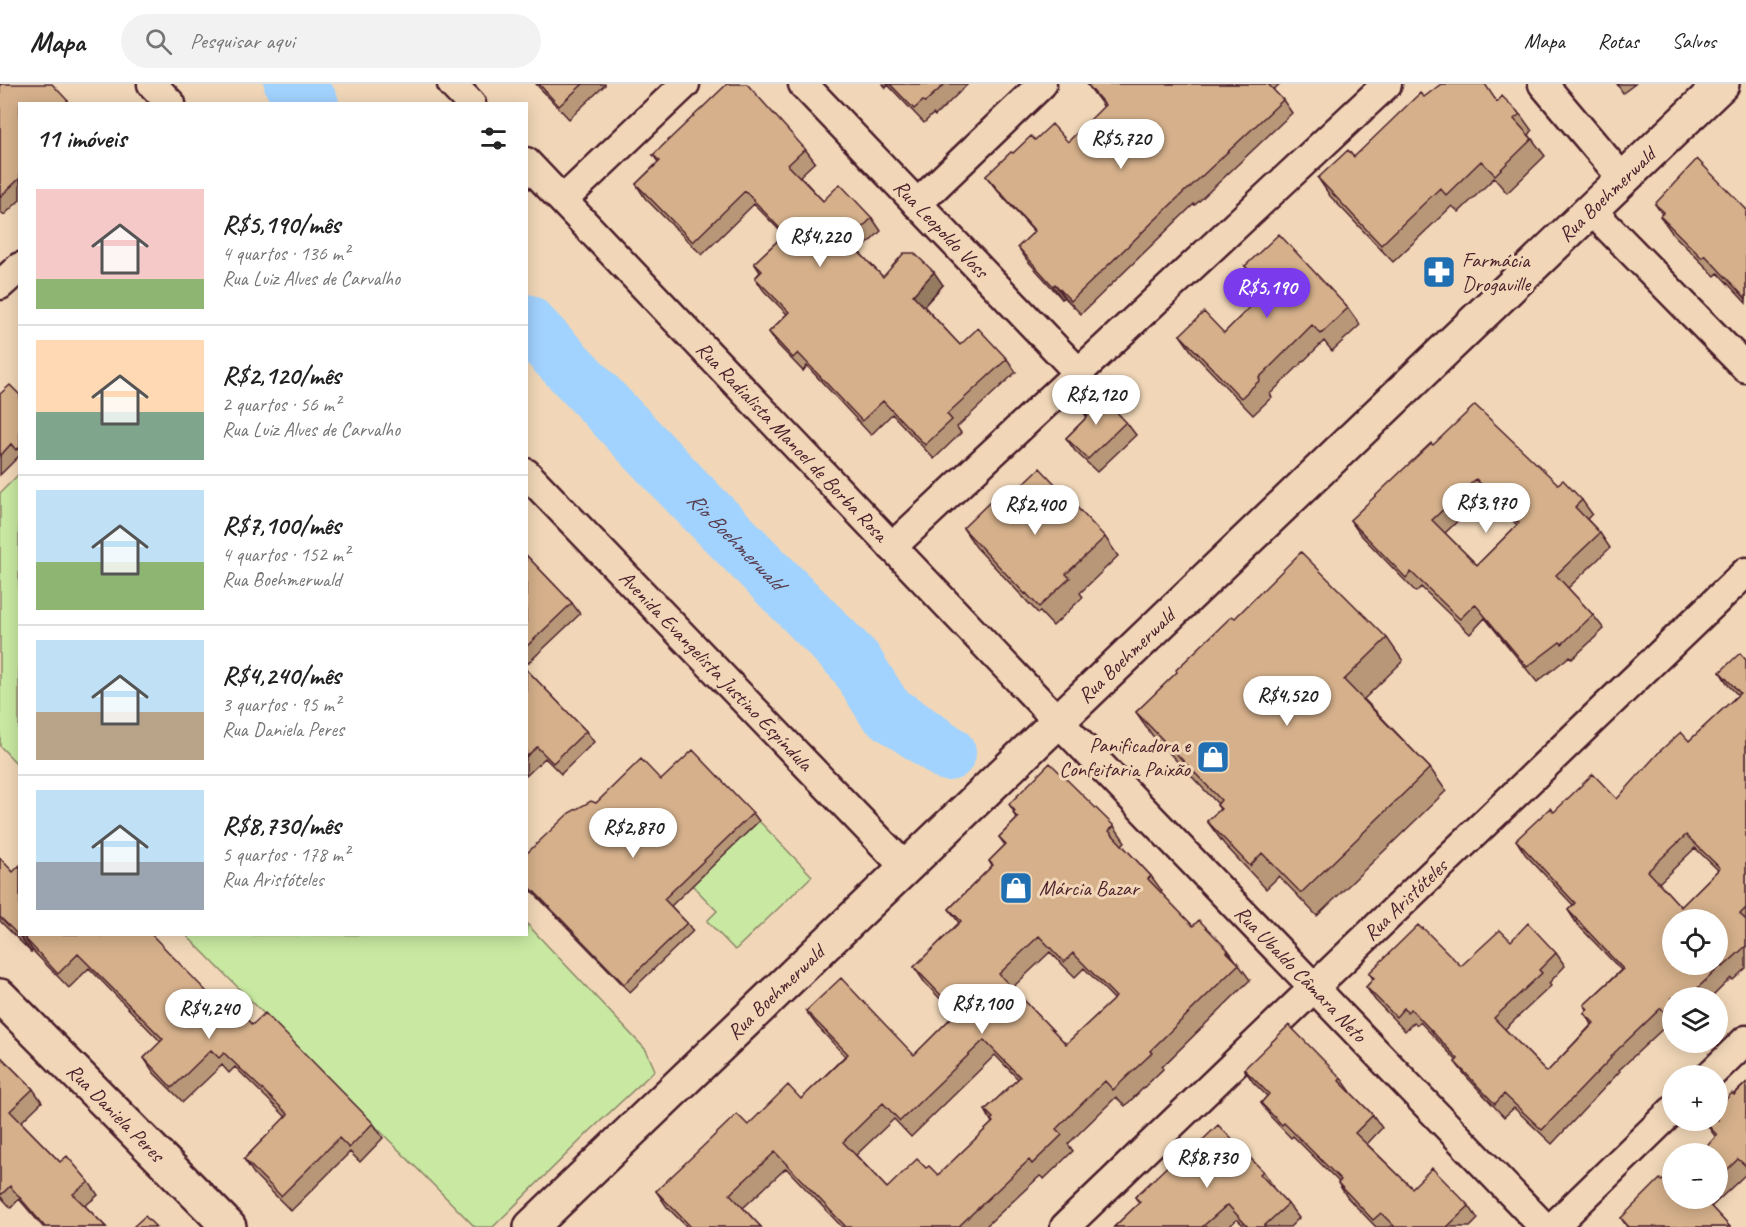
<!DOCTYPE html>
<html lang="pt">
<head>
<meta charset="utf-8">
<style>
  body { margin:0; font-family:Caveat,sans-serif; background:#f2f2f2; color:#222; height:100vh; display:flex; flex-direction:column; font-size:22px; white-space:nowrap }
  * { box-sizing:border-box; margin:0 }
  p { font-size:20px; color:#767676 }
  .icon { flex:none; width:33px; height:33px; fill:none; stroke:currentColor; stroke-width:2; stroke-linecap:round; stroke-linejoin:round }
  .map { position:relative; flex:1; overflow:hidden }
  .panel { position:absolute; left:18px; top:18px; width:510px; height:834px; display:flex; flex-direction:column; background:#fff; border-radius:0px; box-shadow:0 3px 15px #0003 }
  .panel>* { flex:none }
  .buttons { position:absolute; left:1662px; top:825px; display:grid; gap:12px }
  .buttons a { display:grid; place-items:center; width:66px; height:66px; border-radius:50%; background:#fff; box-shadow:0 3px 15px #0003; font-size:30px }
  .price { position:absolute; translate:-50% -51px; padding:0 14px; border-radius:21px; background:#fff; color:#222; font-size:20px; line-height:39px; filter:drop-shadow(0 2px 3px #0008) }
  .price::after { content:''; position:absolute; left:50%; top:36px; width:18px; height:14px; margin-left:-9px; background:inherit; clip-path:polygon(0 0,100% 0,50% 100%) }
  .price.active { background:#7c3aed; color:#fff }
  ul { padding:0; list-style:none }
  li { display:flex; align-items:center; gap:18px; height:150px; padding:0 18px }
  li+li { border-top:2px solid #e0e0e0 }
  li span { display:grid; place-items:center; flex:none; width:168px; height:120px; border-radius:0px; color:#555 }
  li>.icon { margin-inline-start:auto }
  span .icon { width:72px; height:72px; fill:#fffc; stroke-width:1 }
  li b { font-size:26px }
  h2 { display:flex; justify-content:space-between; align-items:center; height:72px; padding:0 18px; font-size:26px }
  header { display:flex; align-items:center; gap:36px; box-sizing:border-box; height:84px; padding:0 30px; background:#fff; border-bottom:2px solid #e0e0e0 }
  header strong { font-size:28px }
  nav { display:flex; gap:33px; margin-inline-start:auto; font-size:21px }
  .search { width:420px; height:54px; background:#f2f2f2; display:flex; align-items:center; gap:15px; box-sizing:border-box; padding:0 21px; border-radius:33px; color:#767676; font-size:22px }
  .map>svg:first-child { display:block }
  .green { fill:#c9e9a2; stroke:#8a8466; stroke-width:1.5 }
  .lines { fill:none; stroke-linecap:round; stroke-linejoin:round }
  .river { stroke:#a2d2fe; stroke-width:56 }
  .street-casing { stroke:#4a1f2b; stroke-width:33 }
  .secondary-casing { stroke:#4a1f2b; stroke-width:38 }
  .street { stroke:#f1d7b8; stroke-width:28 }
  .secondary { stroke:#f1d7b8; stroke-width:33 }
  .wall { fill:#b79778; stroke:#4a1f2b; stroke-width:1.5; fill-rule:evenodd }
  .shaded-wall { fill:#957b61; stroke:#4a1f2b; stroke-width:1.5 }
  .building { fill:#d5b08b; stroke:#4a1f2b; stroke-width:1.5; fill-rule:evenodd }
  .labels { text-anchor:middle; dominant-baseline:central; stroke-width:6; stroke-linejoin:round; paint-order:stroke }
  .street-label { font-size:21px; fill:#4a1f2b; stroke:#f1d7b8 }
  .poi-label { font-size:21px; fill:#4a1f2b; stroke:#f1d7b8; text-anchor:start }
  .water-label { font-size:22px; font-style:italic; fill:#573a4b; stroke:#f1d7b8 }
</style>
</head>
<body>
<header>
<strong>Mapa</strong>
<div class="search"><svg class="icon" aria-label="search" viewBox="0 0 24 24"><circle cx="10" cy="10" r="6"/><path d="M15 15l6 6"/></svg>Pesquisar aqui</div>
<nav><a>Mapa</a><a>Rotas</a><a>Salvos</a></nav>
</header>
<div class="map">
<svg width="1746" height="1143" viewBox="0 0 1746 1143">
  <rect width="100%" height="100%" fill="#f1d7b8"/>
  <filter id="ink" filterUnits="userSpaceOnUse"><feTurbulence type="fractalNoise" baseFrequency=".0167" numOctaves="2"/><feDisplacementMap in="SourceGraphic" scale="12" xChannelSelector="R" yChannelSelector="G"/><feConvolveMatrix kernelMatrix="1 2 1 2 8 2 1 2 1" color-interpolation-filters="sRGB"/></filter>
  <g filter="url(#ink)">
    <path class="green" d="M19 390V682L0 662V409Z
      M759 737 812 792 735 866 707 837 717 827 692 801Z
      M527 840 646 966 655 986 591 1046 493 1143H475L186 851 526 850Z"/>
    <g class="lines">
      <g class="river">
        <path d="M292 0 311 20"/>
        <path id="s1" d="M526 238 694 415 855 578 885 626 948 669"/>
      </g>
      <defs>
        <g id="street">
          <path d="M152 0 171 20"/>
          <path d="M452 0 471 20"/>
          <path id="s2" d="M803 0 1078 288"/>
          <path d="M1543 0 1623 95"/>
          <path id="s3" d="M526 78 1058 637 1544 1143"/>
          <path d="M563 116 685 0"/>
          <path d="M917 120 1042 0"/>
          <path d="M1591 126 1746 284"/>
          <path d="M0 201 20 183"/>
          <path id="s4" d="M526 389 905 783"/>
          <path d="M892 463 1387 0"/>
          <path d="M1709 992 1746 956"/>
          <path id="s5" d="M1065 1143 1746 488"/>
          <path d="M1553 1143 1672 1027"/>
        </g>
        <g id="secondary">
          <path id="s6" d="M0 912 229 1143"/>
          <path id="s7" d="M531 1143 1722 0"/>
        </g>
      </defs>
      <use href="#street" class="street-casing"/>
      <use href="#secondary" class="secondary-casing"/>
      <use href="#street" class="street"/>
      <use href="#secondary" class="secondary"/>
    </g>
    <path class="wall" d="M0 0 68 17 70 20H20V116L4 131 0 127Z
      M536 0H605V1L569 35Z
      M883 0H968L935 32 933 30 924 39 888 1 886 4Z
      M1087 0H1280L1273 6 1283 16 1292 29 1195 121 1194 120 1081 230 1064 213 1062 215 1027 176 1018 163 1034 148 996 105 986 92 1013 69 1035 56 1068 58 1104 23Z
      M1617 0H1635L1623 9Z
      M1424 13 1497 18 1520 30 1532 47 1529 51 1545 72 1507 109 1494 94 1459 128 1452 122 1393 178 1330 112 1318 94 1354 73Z
      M805 65 815 78 800 92 823 117 872 134 881 147 859 168 883 193 943 201 924 222 960 261 1007 275 1016 288 957 343 961 349 934 375 892 330 871 351 807 282 803 287 778 261 769 248 787 230 764 207 755 194 760 188 754 179 784 151 754 120 702 171 645 114 636 100 658 78 653 71Z
      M1655 120 1746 125V219L1718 189 1715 192 1673 150 1660 132 1662 130Z
      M1245 182 1348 224 1360 241 1332 267 1324 257 1270 310 1272 313 1253 331 1192 268 1180 251 1224 249 1265 208 1257 199Z
      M0 310 20 311V373L19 372 0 391Z
      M1081 325 1126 338 1136 351 1097 388 1075 367 1066 354 1087 333Z
      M1433 361 1558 400 1582 416 1592 430 1587 435 1600 449 1610 464 1568 504 1593 531 1604 545 1572 575 1570 572 1537 598 1485 534 1470 550 1421 503 1416 508 1360 450 1350 436ZM1486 410 1517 441 1477 481 1445 449Z
      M1002 420 1105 453 1118 472 1080 509 1083 513 1053 542 1040 528 1038 529 976 463 963 444Z
      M526 471 572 519 580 530 526 581Z
      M1235 534 1387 554 1403 577 1364 615 1430 684 1446 707 1317 832 1279 792 1266 805 1224 760 1207 737 1220 725 1217 721 1218 720 1152 651 1136 628Z
      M1746 576V884L1733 896 1731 894 1711 914H1672V940L1670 938 1619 986 1620 987 1552 1060 1514 1024 1504 1033 1465 991 1455 978 1457 977 1420 938 1417 941 1414 938 1405 947 1375 916 1366 903 1373 895 1369 889 1461 882 1511 857 1556 869 1565 882 1549 899 1551 902 1505 945 1547 988 1592 940 1584 929 1587 925 1584 921 1621 886 1577 840 1568 826 1573 821 1525 770 1516 756 1554 728 1617 715 1689 657 1738 611 1729 602 1720 588ZM1695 764 1718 786 1681 823 1659 799Z
      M526 585 586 647 594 658 561 690 545 674 526 692Z
      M661 696 753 729 759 737 671 822 687 839 693 847 630 908 526 801V770L596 719Z
      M1009 720 1114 742 1125 758 1122 761 1151 792 1162 807 1161 809 1193 842 1228 866 1250 896 1162 983 1163 985 1125 1022 1116 1013 1068 1060 1073 1067 1044 1095 1040 1092 985 1143H842L786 1084 743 1124 761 1143H687L667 1123 656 1107 748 1041 801 1015 845 972 817 942 806 927 914 971 955 930 925 899 914 883 959 839 949 825 992 782 989 777 1005 761 999 753 1017 735 1013 729 1014 728ZM1050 868 1075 893 1084 884 1114 915 1066 960 1012 904ZM995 971 1018 995 985 1026 992 1039 938 1091 926 1084 887 1104 856 1071 894 1035 911 1053Z
      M0 774 13 788 101 850 233 935 241 938 252 941 373 1039 383 1054 360 1078 350 1068 291 1127 254 1090 244 1075 286 1033 235 983 229 989 222 981 183 1018 154 989 144 974 161 958 89 884 69 904 33 867 31 868 0 837Z
      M0 972 33 1005 42 1018 21 1038 60 1078 89 1098 98 1111 85 1122 106 1143H43L19 1115 11 1124 0 1112Z
      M1244 985 1341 994 1351 1008H1350L1373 1031 1382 1044 1367 1060 1412 1104 1469 1122 1478 1135 1470 1143H1392L1390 1142 1389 1143H1376L1347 1113 1338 1099 1339 1098 1293 1052 1291 1054 1270 1032 1261 1019 1267 1012 1253 998Z
      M1746 999V1090L1711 1123 1730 1143H1627L1621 1134 1672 1114H1718V1070L1715 1052 1704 1037Z
      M1178 1080 1263 1087 1273 1102 1272 1103 1288 1120 1299 1134 1290 1143H1245L1238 1136H1236L1229 1143H1114L1139 1119 1135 1113Z"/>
    <path class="shaded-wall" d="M934 188 943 201 922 224 913 211Z
      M1055 200 1064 213 1062 215 1053 202Z
      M23 852 33 867 31 868 21 854Z
      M1228 866 1238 880 1227 868Z"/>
    <path class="building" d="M0 0H52L68 17 66 20H20V94L0 113Z
      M539 0H583L559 22Z
      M727 0H747L805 65 788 81 823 117 840 100 872 134 848 157 883 193 904 169H914L934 188 913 211 960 261 978 244 1007 275 947 330 952 336 925 361 883 317 862 337 798 269 793 274 769 248 789 228 755 194 762 187 754 179 785 150 745 107 693 158 636 100 660 77 653 71Z
      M890 0H945L925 18 923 17 914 25Z
      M1087 0H1268L1283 16 1186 107H1185L1071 217 1055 200 1053 202 1018 163 1035 147 986 92 1011 68 1013 69 1031 52 1035 56 1052 40 1068 58 1105 21Z
      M1441 0H1485L1497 18 1502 12 1520 30 1514 35 1532 55 1495 91 1481 77 1446 111 1440 104 1381 161 1318 94 1348 66 1354 73 1420 9 1424 13Z
      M1697 75 1746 125V215L1705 171 1702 174 1660 132 1664 128 1655 120Z
      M1279 150 1348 224 1321 250 1312 241 1259 294 1260 296 1241 314 1180 251 1204 228 1224 249 1267 206 1245 182Z
      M10 301 20 311V363L16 366 11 360 0 372V310Z
      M1098 308 1126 338 1088 375 1066 354 1088 332 1081 325Z
      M1475 321 1558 400 1563 396 1582 416 1575 423 1600 449 1556 491 1593 531 1562 560 1560 558 1527 583 1475 520 1460 535 1411 488 1406 494 1350 436 1431 359 1433 361ZM1476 395 1519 439 1477 481 1432 436Z
      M1040 384 1105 453 1066 490 1070 494 1039 523 1026 509 1025 510 963 444 995 413 1002 420Z
      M1301 468 1387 554 1344 596 1430 684 1301 809 1262 769 1250 782 1207 737 1221 725 1217 721 1221 716 1136 628 1177 588 1176 586 1232 532 1235 534Z
      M526 471 572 519 526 563Z
      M1740 569 1746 576V824L1740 830 1746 836V862L1723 883 1722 881 1687 914H1672V927L1667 932 1661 924 1610 973 1611 974 1542 1046 1504 1010 1495 1020 1455 978 1458 975 1411 925 1407 928 1404 924 1396 933 1366 903 1374 894 1369 889 1418 841 1422 845 1423 844 1461 882 1500 846 1511 857 1528 839 1556 869 1539 886 1542 889 1494 934 1547 988 1594 939 1584 929 1588 925 1584 921 1623 885 1568 826 1575 819 1516 756 1550 724 1554 728 1593 690 1617 715 1660 667 1681 648 1689 657 1740 609 1720 588ZM1686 751 1720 784 1681 823 1648 787ZM1672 836H1718V880H1672Z
      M526 585 586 647 553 679 537 663 526 673Z
      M693 666 753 729 664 815 687 839 624 900 526 799V770L569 729 591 717 596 719 641 675 661 696Z
      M1050 679 1114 742 1109 747 1151 792 1148 795 1193 842 1199 836 1228 866 1227 868 1239 880 1150 967 1152 969 1113 1006 1105 997 1056 1045 1062 1051 1032 1080 1029 1076 958 1143H846L775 1068 730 1110 761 1143H691L656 1107 737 1030 748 1041 788 1001 801 1015 848 970 806 927 841 894 914 971 957 928 914 883 961 837 949 825 993 781 989 777 1006 760 999 753 1018 734 1013 729 1015 727 1009 720ZM1039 852 1064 878 1073 869 1116 913 1066 960 999 890ZM984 956 1020 993 985 1026 993 1034 991 1036 993 1038 938 1091 929 1082 926 1084 917 1075 887 1104 843 1058 883 1019 900 1037Z
      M0 774 13 788 20 781V850H101L102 852 104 850H151L233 935 236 932 241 938 246 934 252 941 265 929 373 1039 349 1064 339 1054 281 1112 244 1075 288 1030 224 969 219 974 211 966 172 1004 144 974 163 955 78 870 58 890 23 852 21 854 0 833Z
      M1289 941 1341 994 1339 997 1373 1031 1355 1049 1412 1104 1432 1084 1469 1122 1447 1143H1395L1381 1129 1373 1136 1338 1099 1341 1096 1284 1039 1282 1041 1261 1019 1269 1010 1244 985Z
      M0 972 33 1005 10 1027 60 1078 67 1072 89 1098 73 1110 106 1143H45L10 1102 2 1110 0 1109Z
      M1746 999V1082L1738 1075 1718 1095V1070H1700L1717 1051 1704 1037 1718 1036V1023L1732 1009 1734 1011Z
      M1218 1041 1263 1087 1260 1090 1288 1120 1263 1143H1248L1228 1121 1226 1122 1202 1143H1114L1140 1118 1135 1113 1174 1076 1178 1080Z
      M1672 1087V1114H1703L1730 1143H1629L1621 1134 1660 1095 1662 1097Z
      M145 1132 156 1143H133Z"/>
  </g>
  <defs>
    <symbol id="pharmacy-square" viewBox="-11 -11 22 22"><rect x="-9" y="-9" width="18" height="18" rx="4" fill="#1f6fb2" stroke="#f1d7b8"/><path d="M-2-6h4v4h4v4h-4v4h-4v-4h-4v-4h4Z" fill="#fff"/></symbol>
    <symbol id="shop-square" viewBox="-11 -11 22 22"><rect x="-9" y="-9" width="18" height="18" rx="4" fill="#1f6fb2" stroke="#f1d7b8"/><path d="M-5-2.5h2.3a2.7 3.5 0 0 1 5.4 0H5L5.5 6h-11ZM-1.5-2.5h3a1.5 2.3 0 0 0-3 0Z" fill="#fff"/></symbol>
  </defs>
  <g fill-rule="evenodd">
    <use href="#pharmacy-square" x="1420" y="169" width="38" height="38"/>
    <use href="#shop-square" x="1194" y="654" width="38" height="38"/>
    <use href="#shop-square" x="997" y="785" width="38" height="38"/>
  </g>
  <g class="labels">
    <g class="street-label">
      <text stroke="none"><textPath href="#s7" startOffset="1491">Rua Boehmerwald</textPath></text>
      <text stroke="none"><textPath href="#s2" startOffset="200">Rua Leopoldo Voss</textPath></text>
      <text stroke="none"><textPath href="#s3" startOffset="386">Rua Radialista Manoel de Borba Rosa</textPath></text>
      <text stroke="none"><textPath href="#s7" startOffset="825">Rua Boehmerwald</textPath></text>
      <text stroke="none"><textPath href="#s4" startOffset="274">Avenida Evangelista Justino Espíndula</textPath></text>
      <text stroke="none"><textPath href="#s5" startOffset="472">Rua Aristóteles</textPath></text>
      <text stroke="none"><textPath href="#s3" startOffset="1122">Rua Ubaldo Câmara Neto</textPath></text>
      <text stroke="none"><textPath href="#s7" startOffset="339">Rua Boehmerwald</textPath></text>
      <text stroke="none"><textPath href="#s6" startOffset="164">Rua Daniela Peres</textPath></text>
    </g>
    <g class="poi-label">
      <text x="1462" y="176">Farmácia<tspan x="1462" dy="24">Drogaville</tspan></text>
      <text x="1190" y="661" text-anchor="end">Panificadora e<tspan x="1190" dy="24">Confeitaria Paixão</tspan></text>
      <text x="1039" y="804">Márcia Bazar</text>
    </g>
    <g class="water-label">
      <text stroke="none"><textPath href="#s1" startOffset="303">Rio Boehmerwald</textPath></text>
    </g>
  </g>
</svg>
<div class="buttons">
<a><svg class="icon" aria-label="locate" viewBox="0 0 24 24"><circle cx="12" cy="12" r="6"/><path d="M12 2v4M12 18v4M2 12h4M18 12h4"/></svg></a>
<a><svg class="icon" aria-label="layers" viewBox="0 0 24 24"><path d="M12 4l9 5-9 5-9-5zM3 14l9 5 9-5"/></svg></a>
<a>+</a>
<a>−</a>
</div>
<b class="price" style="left:1121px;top:86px">R$5,720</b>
<b class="price" style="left:820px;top:184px">R$4,220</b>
<b class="price active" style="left:1267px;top:235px">R$5,190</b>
<b class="price" style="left:1096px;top:342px">R$2,120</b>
<b class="price" style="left:1486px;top:450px">R$3,970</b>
<b class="price" style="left:1035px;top:452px">R$2,400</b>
<b class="price" style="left:1287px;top:643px">R$4,520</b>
<b class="price" style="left:633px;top:775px">R$2,870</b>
<b class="price" style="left:982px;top:951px">R$7,100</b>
<b class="price" style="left:209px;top:956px">R$4,240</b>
<b class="price" style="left:1207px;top:1105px">R$8,730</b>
<section class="panel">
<h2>11 imóveis<svg class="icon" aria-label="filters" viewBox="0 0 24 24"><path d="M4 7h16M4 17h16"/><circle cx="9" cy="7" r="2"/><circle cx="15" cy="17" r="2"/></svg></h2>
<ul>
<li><span style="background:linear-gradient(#f6c9c9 75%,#8fb573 0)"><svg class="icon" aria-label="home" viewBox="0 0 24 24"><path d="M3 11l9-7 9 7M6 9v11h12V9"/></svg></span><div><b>R$5,190/mês</b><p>4 quartos · 136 m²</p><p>Rua Luiz Alves de Carvalho</p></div></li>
<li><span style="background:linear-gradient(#ffd9b3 60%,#7fa58c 0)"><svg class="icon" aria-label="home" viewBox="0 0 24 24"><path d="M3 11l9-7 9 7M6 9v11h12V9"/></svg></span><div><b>R$2,120/mês</b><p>2 quartos · 56 m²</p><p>Rua Luiz Alves de Carvalho</p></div></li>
<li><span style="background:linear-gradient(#bfe0f5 60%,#8fb573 0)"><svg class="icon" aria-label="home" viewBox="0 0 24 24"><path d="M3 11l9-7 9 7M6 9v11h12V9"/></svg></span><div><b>R$7,100/mês</b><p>4 quartos · 152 m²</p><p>Rua Boehmerwald</p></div></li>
<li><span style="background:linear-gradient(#bfe0f5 60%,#b9a48a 0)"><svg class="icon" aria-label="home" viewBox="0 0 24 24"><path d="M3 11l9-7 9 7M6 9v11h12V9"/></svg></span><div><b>R$4,240/mês</b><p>3 quartos · 95 m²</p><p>Rua Daniela Peres</p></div></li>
<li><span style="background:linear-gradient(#bfe0f5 60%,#9aa5b1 0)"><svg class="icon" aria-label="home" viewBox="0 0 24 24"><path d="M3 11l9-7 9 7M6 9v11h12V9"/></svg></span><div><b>R$8,730/mês</b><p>5 quartos · 178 m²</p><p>Rua Aristóteles</p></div></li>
</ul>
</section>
</div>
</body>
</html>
